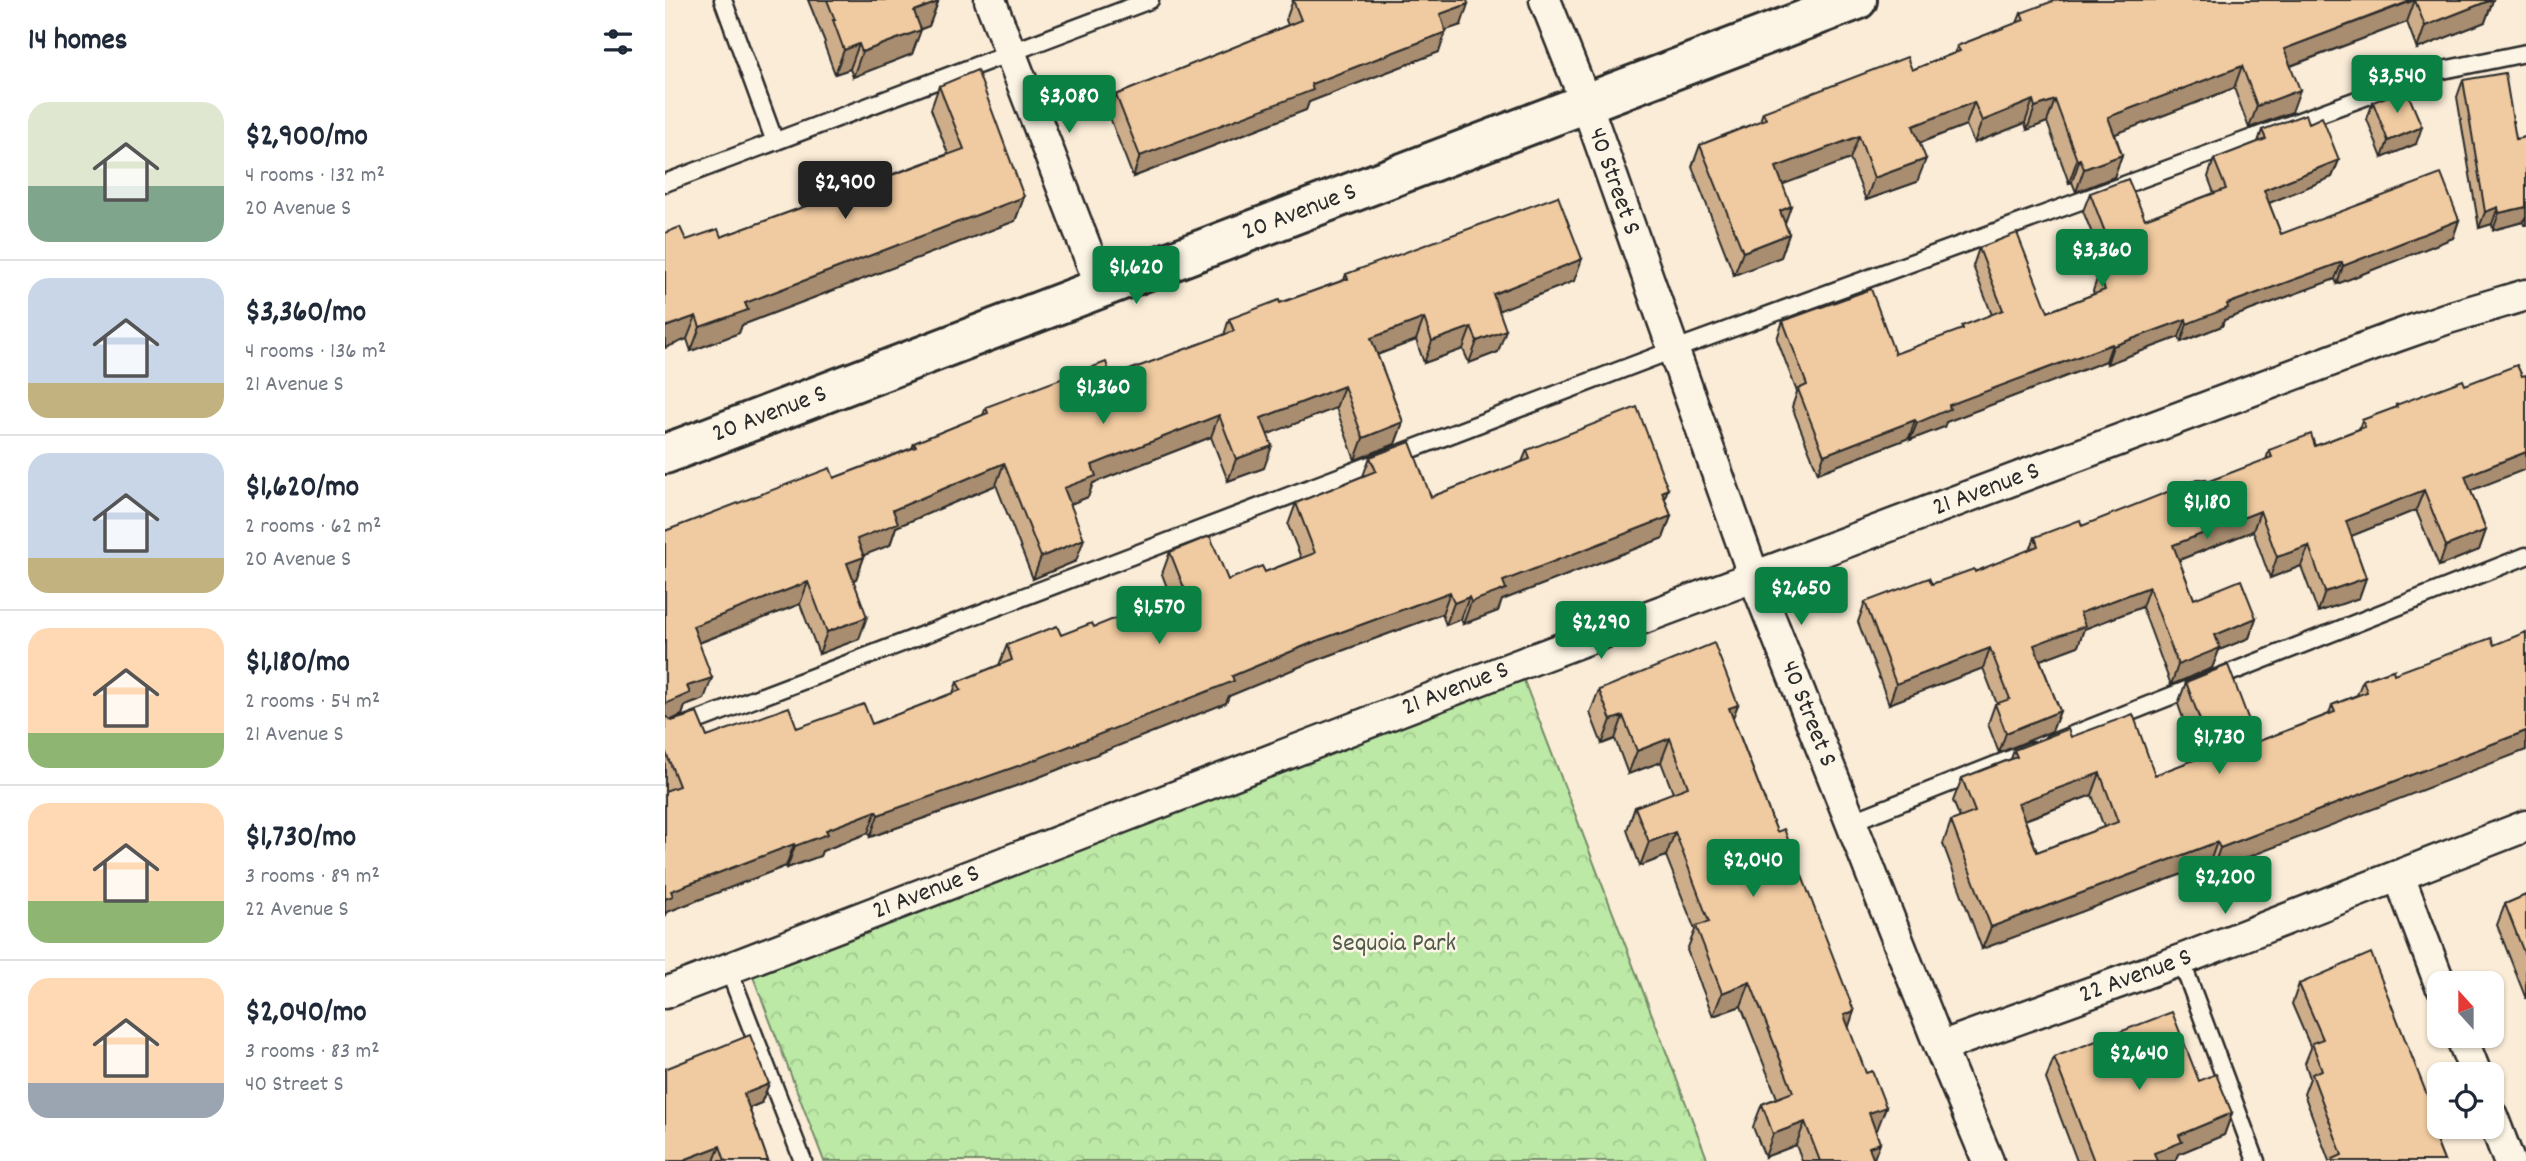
<!DOCTYPE html>
<html lang="en">
<head>
<meta charset="utf-8">
<style>
  body { margin:0; font-family:Dekko,sans-serif; background:#f2f2f3; color:#1f2937; height:100vh; display:flex; flex-direction:column; font-size:26px; white-space:nowrap }
  * { box-sizing:border-box; margin:0 }
  p { font-size:23px; color:#747a83 }
  .icon { flex:none; width:38px; height:38px; fill:none; stroke:currentColor; stroke-width:2; stroke-linecap:round; stroke-linejoin:round }
  .map { position:relative; flex:1; overflow:hidden }
  .drawer { display:flex; flex-direction:column; background:#fff; width:665px }
  .drawer>* { flex:none }
  .needle { width:46px; rotate:339deg }
  .buttons { position:absolute; left:1762px; top:971px; display:grid; gap:14px }
  .buttons a { display:grid; place-items:center; width:77px; height:77px; border-radius:14px; background:#fff; box-shadow:0 2px 5px #0004; font-size:35px }
  .price { position:absolute; translate:-50% -60px; padding:0 16px; border-radius:7px; background:#0b8043; color:#fff; font-size:23px; line-height:46px; filter:drop-shadow(0 2px 4px #0008) }
  .price::after { content:''; position:absolute; left:50%; top:42px; width:21px; height:16px; margin-left:-10px; background:inherit; clip-path:polygon(0 0,100% 0,50% 100%) }
  .price.on { background:#222; color:#fff }
  ul { padding:0; list-style:none }
  li { display:flex; align-items:center; gap:21px; height:175px; padding:0 28px }
  li+li { border-top:2px solid #e0e1e3 }
  li span { display:grid; place-items:center; flex:none; width:196px; height:140px; border-radius:21px; color:#555 }
  li>.icon { margin-inline-start:auto }
  span .icon { width:84px; height:84px; fill:#fffc; stroke-width:1 }
  li b { font-size:30px }
  h2 { display:flex; justify-content:space-between; align-items:center; height:84px; padding:0 28px; font-size:30px }
  main { display:flex; flex:1; min-height:0 }
  .map>svg:first-child { display:block }
  .park { fill:url(#park-crowns); stroke:#748a68; stroke-width:2 }
  .lines { fill:none; stroke-linecap:round; stroke-linejoin:round }
  .lane-casing { stroke:#2b2b2b; stroke-width:21 }
  .street-casing { stroke:#2b2b2b; stroke-width:35 }
  .secondary-casing { stroke:#2b2b2b; stroke-width:44 }
  .lane { stroke:#fcf5e5; stroke-width:16 }
  .street { stroke:#fcf5e5; stroke-width:30 }
  .secondary { stroke:#fcf5e5; stroke-width:38 }
  .wall { fill:#ceae8a; stroke:#2b2b2b; stroke-width:2; fill-rule:evenodd }
  .shaded-wall { fill:#a88d70; stroke:#2b2b2b; stroke-width:2 }
  .building { fill:#f0caa0; stroke:#2b2b2b; stroke-width:2; fill-rule:evenodd }
  .labels { text-anchor:middle; dominant-baseline:central; stroke-width:5; stroke-linejoin:round; paint-order:stroke }
  .street-label { font-size:26px; fill:#2b2b2b; stroke:#fcf5e5 }
  .park-label { font-size:26px; fill:#4f5a4a; stroke:#fcf5e5 }
</style>
</head>
<body>
<main>
<section class="drawer">
<h2>14 homes<svg class="icon" aria-label="filters" viewBox="0 0 24 24"><path d="M4 7h16M4 17h16"/><circle cx="9" cy="7" r="2"/><circle cx="15" cy="17" r="2"/></svg></h2>
<ul>
<li><span style="background:linear-gradient(#dfe7d0 60%,#7fa58c 0)"><svg class="icon" aria-label="home" viewBox="0 0 24 24"><path d="M3 11l9-7 9 7M6 9v11h12V9"/></svg></span><div><b>$2,900/mo</b><p>4 rooms · 132 m²</p><p>20 Avenue S</p></div></li>
<li><span style="background:linear-gradient(#c9d6e8 75%,#c2b280 0)"><svg class="icon" aria-label="home" viewBox="0 0 24 24"><path d="M3 11l9-7 9 7M6 9v11h12V9"/></svg></span><div><b>$3,360/mo</b><p>4 rooms · 136 m²</p><p>21 Avenue S</p></div></li>
<li><span style="background:linear-gradient(#c9d6e8 75%,#c2b280 0)"><svg class="icon" aria-label="home" viewBox="0 0 24 24"><path d="M3 11l9-7 9 7M6 9v11h12V9"/></svg></span><div><b>$1,620/mo</b><p>2 rooms · 62 m²</p><p>20 Avenue S</p></div></li>
<li><span style="background:linear-gradient(#ffd9b3 75%,#8fb573 0)"><svg class="icon" aria-label="home" viewBox="0 0 24 24"><path d="M3 11l9-7 9 7M6 9v11h12V9"/></svg></span><div><b>$1,180/mo</b><p>2 rooms · 54 m²</p><p>21 Avenue S</p></div></li>
<li><span style="background:linear-gradient(#ffd9b3 70%,#8fb573 0)"><svg class="icon" aria-label="home" viewBox="0 0 24 24"><path d="M3 11l9-7 9 7M6 9v11h12V9"/></svg></span><div><b>$1,730/mo</b><p>3 rooms · 89 m²</p><p>22 Avenue S</p></div></li>
<li><span style="background:linear-gradient(#ffd9b3 75%,#9aa5b1 0)"><svg class="icon" aria-label="home" viewBox="0 0 24 24"><path d="M3 11l9-7 9 7M6 9v11h12V9"/></svg></span><div><b>$2,040/mo</b><p>3 rooms · 83 m²</p><p>40 Street S</p></div></li>
</ul>
</section>
<div class="map">
<svg width="1861" height="1161" viewBox="0 0 1861 1161">
  <defs>
    <pattern id="park-crowns" width="20" height="18" patternUnits="userSpaceOnUse" patternTransform="scale(1.75)"><rect width="20" height="18" fill="#bce9a6"/><path d="M2 6a3 3 0 1 1 6 0M12 15a3 3 0 1 1 6 0" fill="none" stroke="#a2c88f"/></pattern>
  </defs>
  <rect width="100%" height="100%" fill="#faecd7"/>
  <filter id="ink" filterUnits="userSpaceOnUse"><feTurbulence type="fractalNoise" baseFrequency=".0143" numOctaves="2"/><feDisplacementMap in="SourceGraphic" scale="14" xChannelSelector="R" yChannelSelector="G"/><feConvolveMatrix kernelMatrix="1 2 1 2 8 2 1 2 1" color-interpolation-filters="sRGB"/></filter>
  <g filter="url(#ink)">
    <path class="park" d="M853 665 1043 1161H159L82 961Z"/>
    <g class="lines">
      <defs>
        <path id="lane" d="M58 0 110 142
          M0 183 485 0
          M0 733 1008 350 1768 72 1861 53
          M1387 743 1861 556
          M1186 822 1366 751
          M1516 960 1591 1161
          M63 968 138 1161"/>
        <g id="street">
          <path d="M325 0 436 287"/>
          <path id="s1" d="M880 0 921 103 1089 577 1275 1047 1323 1161"/>
          <path d="M1734 876 1775 984"/>
          <path id="s2" d="M0 993 853 665 1729 337 1783 318 1861 295"/>
          <path d="M1796 1036 1811 1074"/>
          <path id="s3" d="M1275 1047 1516 960 1861 826"/>
          <path d="M1827 1116 1844 1161"/>
        </g>
        <g id="secondary">
          <path id="s4" d="M0 454 1192 0"/>
        </g>
      </defs>
      <use href="#lane" class="lane-casing"/>
      <use href="#street" class="street-casing"/>
      <use href="#secondary" class="secondary-casing"/>
      <use href="#lane" class="lane"/>
      <use href="#street" class="street"/>
      <use href="#secondary" class="secondary"/>
    </g>
    <path class="wall" d="M143 0H272L273 2 264 26 256 29 247 54 188 77 185 69 170 74 159 44 160 42Z
      M628 0H802L796 25 780 30 774 52 644 102 641 110 468 177 444 115 451 95 623 25 621 20Z
      M1402 0H1828L1820 22 1752 49 1742 22 1626 66 1627 112 1584 128 1569 88 1450 134 1457 155 1449 177 1411 192 1407 182 1404 183 1382 122 1362 130 1360 123 1309 143 1301 125 1254 143 1252 182 1201 200 1185 159 1118 184 1120 224 1124 234 1116 257 1069 275 1027 167 1035 145 1095 121 1098 112 1247 70 1290 53 1292 46 1352 23 1356 13Z
      M1798 80 1851 139 1861 137V225H1859L1858 222 1828 230 1827 224 1814 228 1792 97Z
      M274 86 359 197 350 221 77 325 74 333 26 351 22 339 21 240 56 237 283 154 266 109Z
      M1708 102 1751 144 1717 158 1702 119Z
      M1644 123 1674 160 1667 177 1604 203 1616 234 1794 220 1788 238 1672 284 1670 279 1559 320 1557 326 1516 342 1514 337 1442 364 1441 361 1281 422 1279 427 1245 440 1244 438 1153 473 1127 407 1132 392 1112 339 1118 321 1230 354 1296 330 1297 326 1327 315 1308 266 1314 248 1383 312 1429 294 1428 291 1434 273 1442 271 1418 211 1425 193 1480 219 1549 193 1543 177 1549 159 1593 142 1597 130Z
      M681 274 909 281 834 310 833 352 804 363 798 349 759 363 751 340 712 355 738 422 730 444 690 460 671 408 602 434 599 468 563 481 546 437 428 483 423 497 405 504 411 561 368 579 331 485 231 527 225 545 198 555 199 557 191 579 188 580 194 639 154 654 135 604 34 643 39 699 20 706 17 715 6 720 42 737 132 728 207 724 288 693 292 682 334 665 342 645 396 635 429 627 456 630 510 609 497 574 505 552 563 580 600 572 636 558 623 525 631 503 698 476 705 457 766 497 857 462 862 450 1000 499 1006 516 998 538 837 600 833 611 798 624 796 619 781 625 777 614 641 664 564 696 561 703 359 783 205 837 203 833 157 851 155 856 122 868 121 866 2 912 0 918V531L169 478 247 448 249 443 318 415 321 407 446 377 559 335 564 319 615 303 679 280Z
      M1731 405 1806 491 1821 530 1814 550 1774 566 1751 510 1686 536 1701 578 1694 598 1653 612 1636 566 1605 578 1588 531 1514 560 1529 599 1591 618 1584 638 1554 650 1547 668 1506 685 1477 607 1419 629 1413 646 1375 660 1395 711 1387 731 1334 753 1323 724 1330 704H1332L1318 668 1224 704 1193 622 1200 602 1310 572 1365 550 1370 537 1417 526 1536 481 1542 482 1601 460 1604 450 1650 446 1694 429 1697 420 1730 408Z
      M1728 670 1547 871 1544 864 1317 949 1278 844 1286 821 1295 818 1288 801 1297 778 1346 759 1349 750 1406 737 1490 775 1532 759 1513 704 1521 682 1592 742 1664 714 1667 705 1692 695 1698 680ZM1427 795 1439 827 1372 852 1360 820Z
      M934 690 1068 718 1112 832 1189 1011 1183 1027 1212 1130 1210 1131 1209 1161H1137L1131 1145 1100 1157 1088 1127 1097 1104 1112 1098 1076 1006 1048 1016 1022 950 1030 930 1001 856 975 866 962 830 970 807 1008 793 996 762 963 774 950 739 937 744 925 713Z
      M1861 895V999L1832 925 1840 904Z
      M1634 984 1769 1135 1779 1161H1664L1639 1094 1645 1078 1640 1063 1646 1048 1627 1004Z
      M1389 1057 1534 1081 1567 1113 1559 1135 1513 1154 1510 1161H1412L1381 1079Z
      M0 1069 96 1103 84 1108 103 1161H0Z"/>
    <path class="shaded-wall" d="M1750 0 1742 22 1611 71 1619 49Z
      M1826 0H1828L1820 22 1752 49 1760 26Z
      M273 2 264 26 240 35 249 11Z
      M803 4 796 25 767 35 775 14Z
      M256 30 247 54 188 77 197 52Z
      M781 32 774 52 644 102 641 110 468 177 475 156 646 84Z
      M194 44 185 69 170 74 179 50Z
      M1577 66 1569 88 1435 140 1443 117Z
      M1635 90 1627 112 1584 128 1592 106Z
      M1368 100 1360 123 1309 143 1317 121Z
      M1390 100 1382 122 1362 130 1370 107Z
      M1309 102 1301 125 1239 149 1248 126Z
      M1757 127 1751 144 1717 158 1723 141Z
      M1194 136 1185 159 1103 190 1111 167Z
      M1457 155 1449 177 1411 192 1419 169Z
      M1261 159 1252 182 1201 200 1209 178Z
      M1415 159 1407 182 1404 183 1412 160Z
      M1674 160 1667 177 1592 208 1599 190Z
      M359 197 350 221 77 325 74 333 26 351 35 327 80 303Z
      M1126 206 1118 229 1115 211Z
      M1833 207 1827 224 1814 228 1820 212Z
      M1861 207V216L1858 222 1828 230 1834 213Z
      M1794 220 1788 238 1672 284 1678 266Z
      M1124 234 1116 257 1069 275 1078 252Z
      M917 259 909 281 820 316 828 294Z
      M1677 262 1670 279 1559 320 1557 326 1516 342 1522 324 1562 304Z
      M31 316 22 339 0 348V327Z
      M759 318 751 340 698 360 706 338Z
      M1521 319 1514 337 1442 364 1448 346Z
      M806 327 798 349 759 363 767 341Z
      M841 330 833 352 804 363 812 341Z
      M1447 344 1441 361 1281 422 1279 427 1245 440 1252 423 1284 405Z
      M679 386 671 408 588 440 596 418Z
      M554 415 546 437 428 483 423 497 391 510 399 488 427 465Z
      M1250 420 1244 438 1153 473 1159 455Z
      M738 422 730 444 690 460 698 438Z
      M607 446 599 468 563 481 571 459Z
      M1861 452V469L1792 496 1800 476Z
      M339 463 331 485 231 527 225 545 184 561 192 539 228 510Z
      M1003 489 995 511 997 492Z
      M1759 490 1751 510 1674 541 1681 521Z
      M1595 511 1588 531 1501 565 1508 545Z
      M1006 516 998 538 837 600 833 611 798 624 806 602 838 581Z
      M1821 530 1814 550 1774 566 1781 546Z
      M419 539 411 561 368 579 376 557Z
      M1644 546 1636 566 1605 578 1612 557Z
      M199 557 191 579 174 585 182 563Z
      M1701 578 1694 598 1653 612 1660 592Z
      M143 582 135 604 20 648 28 626Z
      M1484 587 1477 607 1419 629 1413 646 1362 665 1369 645 1415 613Z
      M785 592 777 614 641 664 564 696 561 703 359 783 205 837 213 815 567 676 649 642Z
      M804 597 796 619 781 625 789 603Z
      M202 617 194 639 154 654 162 632Z
      M1591 618 1584 638 1554 650 1547 668 1506 685 1513 665 1550 635Z
      M1325 648 1318 668 1224 704 1231 684Z
      M47 678 39 699 20 706 17 715 0 723V704L22 686Z
      M1073 705 1064 728V708Z
      M1395 711 1387 731 1334 753 1341 733Z
      M958 716 950 739 937 744 946 720Z
      M1861 731V750L1547 871 1555 848Z
      M1005 738 996 762 963 774 972 751Z
      M1435 773 1427 795 1345 825 1353 803Z
      M211 811 203 833 157 851 155 856 122 868 130 846 161 830Z
      M1010 832 1001 856 975 866 984 842Z
      M1552 842 1544 864 1317 949 1326 927Z
      M129 844 121 866 2 912 0 917V899L6 891Z
      M1085 982 1076 1006 1048 1016 1057 993Z
      M1189 1011 1181 1035 1179 1015Z
      M104 1084 96 1103 72 1113 79 1094Z
      M1221 1107 1212 1130 1195 1137 1204 1113Z
      M1567 1113 1559 1135 1513 1154 1510 1161H1486L1489 1153 1514 1135Z
      M1140 1122 1131 1145 1100 1157 1108 1134Z
      M1773 1123 1766 1144 1765 1126Z
      M1215 1143 1208 1161 1204 1147Z
      M55 1146 49 1161H16Z"/>
    <path class="building" d="M162 0H272L273 2 249 11 256 30 197 52 194 44 179 50 168 20H170Z
      M628 0H802L803 4 775 14 781 32 646 84 648 90 475 156 451 95 636 20Z
      M1391 0H1398L1399 1 1402 0H1748L1619 49 1635 90 1592 106 1577 66 1443 117 1457 155 1419 169 1415 159 1412 160 1390 100 1370 107 1368 100 1317 121 1309 102 1248 126 1261 159 1209 178 1194 136 1111 167 1126 206 1115 211 1124 234 1078 252 1035 145 1101 119 1098 112 1242 57 1247 70 1295 51 1292 46 1359 20 1356 13Z
      M1750 0H1826L1760 26Z
      M312 70 359 197 80 303 83 310 35 327 31 316 0 327V233L15 227 21 240 53 229 56 237 299 149 274 86Z
      M1840 73 1851 139 1861 137V207L1834 213 1833 207 1820 212 1798 80Z
      M1741 89 1757 127 1723 141 1708 102Z
      M1641 114 1644 123 1657 117 1674 160 1599 190 1616 234 1776 174 1794 220 1678 266 1677 262 1562 304 1563 308 1522 324 1521 319 1448 346 1447 344 1284 405 1285 409 1252 423 1250 420 1159 455 1133 389 1142 385 1118 321 1206 289 1230 354 1298 329 1297 326 1338 310 1314 248 1352 233 1383 312 1440 290 1434 273 1453 266 1425 193 1463 179 1480 219 1561 189 1549 159 1601 139 1597 130Z
      M893 196 917 259 828 294 841 330 812 341 806 327 767 341 759 318 706 338 738 422 698 438 679 386 596 418 607 446 571 459 554 415 427 465 431 476 399 488 419 539 376 557 339 463 228 510 233 523 192 539 199 557 182 563 202 617 162 632 143 582 28 626 47 678 22 686 25 693 0 704V705V531L165 468 169 478 251 447 249 443 323 413 321 407 441 362 446 377 569 331 564 319 614 300 615 303 683 279 681 274Z
      M1852 365 1857 376 1861 375V452L1800 476 1821 530 1781 546 1759 490 1681 521 1701 578 1660 592 1644 546 1612 557 1595 511 1508 545 1529 599 1576 580 1591 618 1550 635 1555 648 1513 665 1484 587 1415 613 1420 626 1369 645 1395 711 1341 733 1330 704 1345 699 1325 648 1231 684 1200 602 1264 578 1267 584 1309 569 1310 572 1373 546 1370 537 1415 520 1417 526 1535 479 1536 481 1541 479 1542 482 1607 457 1604 450 1646 434 1650 446 1700 427 1697 420 1732 407 1731 405 1798 380 1800 385Z
      M972 407 1003 489 997 492 1006 516 838 581 841 589 806 602 804 597 789 603 785 592 649 642 567 676 569 681 367 761 213 815 211 811 161 830 163 834 130 846 129 844 6 891 8 896 0 899V791L14 786 0 750V716L7 721 32 713 42 737 124 707 132 728 199 704 207 724 296 690 292 682 347 660 342 645 392 626 396 635 427 623 429 627 451 618 456 630 525 603 505 552 545 536 563 580 597 566 600 572 650 553 631 503 711 471 705 457 745 442 766 497 865 459 862 450Z
      M1861 632V731L1555 848 1552 842 1326 927 1286 821 1310 812 1297 778 1352 757 1349 750 1403 729 1406 737 1468 714 1490 775 1547 753 1521 682 1563 665 1592 742 1670 712 1667 705 1702 692 1698 680 1728 670 1729 674 1826 638 1829 645ZM1435 773 1453 822 1372 852 1353 803Z
      M1049 643 1073 705 1064 708 1112 832 1119 829 1189 1011 1179 1015 1201 1073 1207 1071 1221 1107 1204 1113 1215 1143 1204 1147 1209 1161H1155L1140 1122 1108 1134 1097 1104 1128 1092 1085 982 1057 993 1031 926 1044 922 1010 832 984 842 970 807 1023 787 1005 738 972 751 958 716 946 720 934 690Z
      M1861 895V958L1840 904Z
      M1706 953 1773 1123 1765 1126 1779 1161H1669L1668 1159 1677 1155 1647 1074 1657 1070 1647 1043 1658 1039 1634 984Z
      M1507 1012 1534 1081 1551 1074 1567 1113 1514 1135 1517 1142 1489 1153 1492 1161H1429L1389 1057Z
      M85 1035 104 1084 79 1094 103 1161H60L55 1146 16 1161H0V1069Z"/>
  </g>
  <g class="labels">
    <g class="street-label">
      <text stroke="none"><textPath href="#s1" startOffset="194">40 Street S</textPath></text>
      <text stroke="none"><textPath href="#s4" startOffset="679">20 Avenue S</textPath></text>
      <text stroke="none"><textPath href="#s4" startOffset="112">20 Avenue S</textPath></text>
      <text stroke="none"><textPath href="#s2" startOffset="1414">21 Avenue S</textPath></text>
      <text stroke="none"><textPath href="#s2" startOffset="847">21 Avenue S</textPath></text>
      <text stroke="none"><textPath href="#s1" startOffset="761">40 Street S</textPath></text>
      <text stroke="none"><textPath href="#s2" startOffset="280">21 Avenue S</textPath></text>
      <text stroke="none"><textPath href="#s3" startOffset="208">22 Avenue S</textPath></text>
    </g>
    <g class="park-label">
      <text x="729" y="944">Sequoia Park</text>
    </g>
  </g>
</svg>
<div class="buttons">
<a><svg class="needle" viewBox="-14 -14 28 28"><path d="M0-13l5 13h-10z" fill="#e53935"/><path d="M0 13l5-13h-10z" fill="#747a83"/></svg></a>
<a><svg class="icon" aria-label="locate" viewBox="0 0 24 24"><circle cx="12" cy="12" r="6"/><path d="M12 2v4M12 18v4M2 12h4M18 12h4"/></svg></a>
</div>
<b class="price" style="left:1732px;top:115px">$3,540</b>
<b class="price" style="left:404px;top:135px">$3,080</b>
<b class="price on" style="left:180px;top:221px">$2,900</b>
<b class="price" style="left:1437px;top:289px">$3,360</b>
<b class="price" style="left:471px;top:306px">$1,620</b>
<b class="price" style="left:438px;top:426px">$1,360</b>
<b class="price" style="left:1542px;top:541px">$1,180</b>
<b class="price" style="left:1136px;top:627px">$2,650</b>
<b class="price" style="left:494px;top:646px">$1,570</b>
<b class="price" style="left:936px;top:661px">$2,290</b>
<b class="price" style="left:1554px;top:776px">$1,730</b>
<b class="price" style="left:1088px;top:899px">$2,040</b>
<b class="price" style="left:1560px;top:916px">$2,200</b>
<b class="price" style="left:1474px;top:1092px">$2,640</b>
</div>
</main>
</body>
</html>
